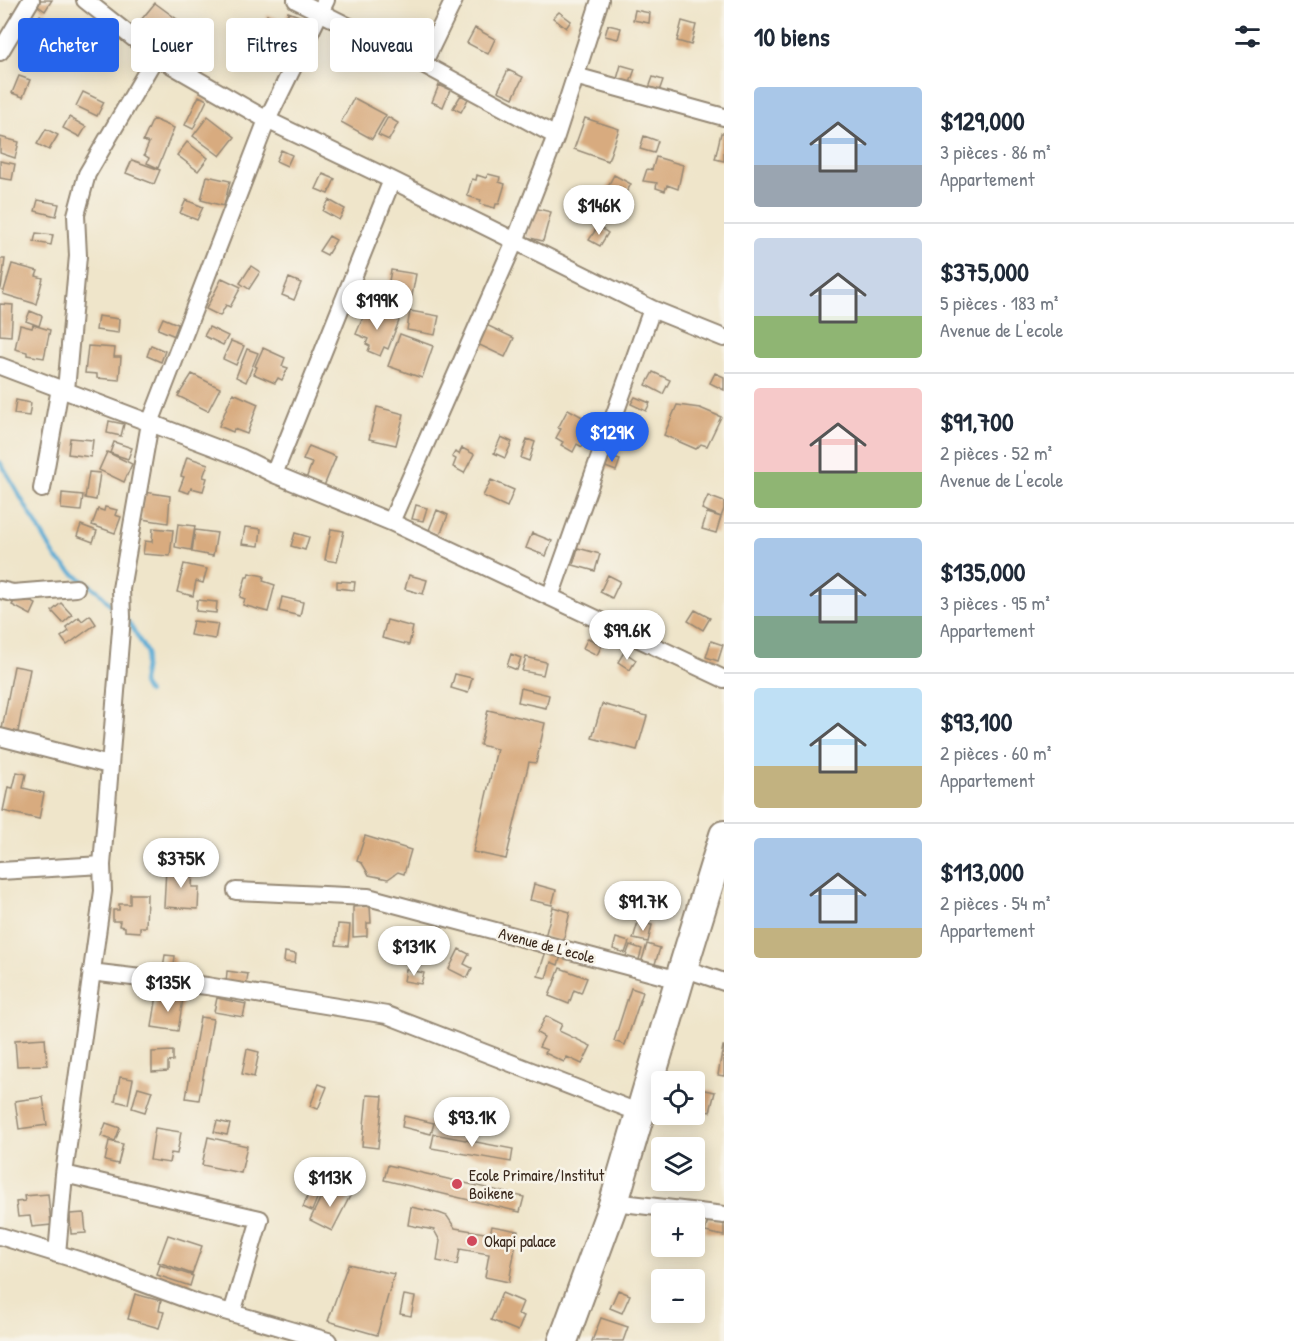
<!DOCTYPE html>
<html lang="fr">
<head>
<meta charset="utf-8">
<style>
  body { margin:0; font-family:"Patrick Hand",sans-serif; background:#f6f6f7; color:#1f2937; height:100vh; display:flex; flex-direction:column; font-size:22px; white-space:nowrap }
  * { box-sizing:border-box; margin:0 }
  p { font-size:20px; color:#747a83 }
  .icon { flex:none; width:33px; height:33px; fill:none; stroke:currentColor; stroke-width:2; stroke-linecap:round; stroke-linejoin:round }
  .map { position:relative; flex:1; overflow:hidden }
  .panel { display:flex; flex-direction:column; background:#fff; width:570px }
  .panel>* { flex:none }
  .hud { position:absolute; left:18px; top:18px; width:570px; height:54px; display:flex; gap:12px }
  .buttons { position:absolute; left:651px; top:1071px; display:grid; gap:12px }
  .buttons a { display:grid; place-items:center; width:54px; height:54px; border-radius:6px; background:#fff; box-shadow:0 3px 15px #0003; font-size:30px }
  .price { position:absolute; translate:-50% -51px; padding:0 14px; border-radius:21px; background:#fff; color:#222; font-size:20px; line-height:39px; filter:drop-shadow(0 2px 3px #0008) }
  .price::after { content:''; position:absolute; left:50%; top:36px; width:18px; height:14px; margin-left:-9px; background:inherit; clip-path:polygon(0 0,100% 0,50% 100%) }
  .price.current { background:#2563eb; color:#fff }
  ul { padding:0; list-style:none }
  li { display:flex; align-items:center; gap:18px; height:150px; padding:0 30px }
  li+li { border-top:2px solid #e0e1e3 }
  li span { display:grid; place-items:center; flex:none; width:168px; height:120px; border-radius:6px; color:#555 }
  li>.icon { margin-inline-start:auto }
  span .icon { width:72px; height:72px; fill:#fffc; stroke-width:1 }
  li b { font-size:26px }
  h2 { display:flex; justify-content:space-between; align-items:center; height:72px; padding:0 30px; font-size:26px }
  .pill { padding:0 21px; border-radius:6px; background:#fff; box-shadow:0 3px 15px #0003; font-size:21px; line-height:54px }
  .pill.current { background:#2563eb; color:#fff }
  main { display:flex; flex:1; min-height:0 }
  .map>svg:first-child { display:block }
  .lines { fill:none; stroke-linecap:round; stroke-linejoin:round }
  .stream { stroke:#5aacd5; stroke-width:4 }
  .building { fill:#d8ab7f }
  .street-casing { stroke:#958874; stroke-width:20 }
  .highway-casing { stroke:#958874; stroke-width:32 }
  .street { stroke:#fff; stroke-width:16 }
  .highway { stroke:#fff; stroke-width:28 }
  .poi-dot { fill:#d1495b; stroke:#f7f3e8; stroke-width:2 }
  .labels { text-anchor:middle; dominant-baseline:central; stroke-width:5; stroke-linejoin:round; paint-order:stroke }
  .street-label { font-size:16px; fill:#3b2a1e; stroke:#f7f3e8 }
  .poi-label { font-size:16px; fill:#3b2a1e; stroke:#f7f3e8; text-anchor:start }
</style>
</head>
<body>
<main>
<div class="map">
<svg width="724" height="1341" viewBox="0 0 724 1341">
  <rect width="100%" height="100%" fill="#f7f3e8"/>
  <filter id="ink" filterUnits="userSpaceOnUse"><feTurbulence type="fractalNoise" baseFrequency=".0167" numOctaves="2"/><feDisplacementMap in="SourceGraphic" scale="12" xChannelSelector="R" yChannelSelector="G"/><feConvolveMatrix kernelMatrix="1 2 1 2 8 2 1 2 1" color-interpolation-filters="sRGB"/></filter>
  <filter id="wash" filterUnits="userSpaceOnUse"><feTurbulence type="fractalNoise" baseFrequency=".008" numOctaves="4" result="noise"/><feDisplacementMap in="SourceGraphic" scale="24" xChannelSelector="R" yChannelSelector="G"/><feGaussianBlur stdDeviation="1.35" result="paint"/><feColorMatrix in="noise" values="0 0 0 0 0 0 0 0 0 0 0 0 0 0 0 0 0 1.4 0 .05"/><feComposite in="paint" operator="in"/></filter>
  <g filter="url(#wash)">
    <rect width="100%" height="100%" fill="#efe5ca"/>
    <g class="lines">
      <path class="stream" d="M0 462 56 558 74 574 97 590 117 612
        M127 621 130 624 147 653 142 682 148 693"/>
    </g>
    <g id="blocks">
      <path class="building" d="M32 0H52L45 11 31 1Z
        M155 3 182 23 168 41 141 20Z
        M635 10 650 13 649 23 633 20Z
        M288 12 307 19 305 25 286 18Z
        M559 12 571 21 566 28 553 18Z
        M40 15 62 29 53 44 30 30Z
        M267 15 279 19 272 41 260 37Z
        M682 21 696 25 691 45 677 41Z
        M608 25 621 28 618 39 605 36Z
        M475 28 495 39 488 54 467 43Z
        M200 31 211 40 206 45 196 37Z
        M621 65 635 69 630 83 617 79Z
        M508 70 523 77 513 98 498 91Z
        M19 76 30 80 23 97 12 93Z
        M653 77 663 80 658 94 648 91Z
        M439 85 450 90 443 107 432 102Z
        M83 92 104 102 97 116 76 106Z
        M461 95 468 99 461 112 453 108Z
        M199 96 207 100 193 129 185 125Z
        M354 98 386 115 372 139 341 122Z
        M208 116 235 137 220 156 193 136Z
        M69 117 86 127 80 137 63 128Z
        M388 117 398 123 389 140 378 135Z
        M585 118 619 129 608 161 574 149Z
        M153 119 174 128 158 168 147 163 149 158 144 155 149 143 143 141Z
        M46 129 58 135 49 150 37 144Z
        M721 133H724V161L715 159Z
        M644 136 658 141 654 153 640 149Z
        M0 137 19 142 15 158 0 153Z
        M187 142 208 158 198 171 177 155Z
        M281 150 292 155 287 166 276 161Z
        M656 157 683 165 678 189 667 185 665 191 656 188 657 183 643 181 647 169 652 170Z
        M132 160 160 170 154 184 126 173Z
        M0 161 15 164 12 180 0 178Z
        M323 174 335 179 328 194 316 189Z
        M488 174 500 177 499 182 505 184 499 204H496L495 208 480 204 481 200 467 196 472 179 476 180 477 175 486 178Z
        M614 175 631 184 611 219 592 209 600 196 602 197Z
        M207 176 230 181 224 206 201 200Z
        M38 200 59 204 56 216 35 211Z
        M186 200 203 207 197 220 180 213Z
        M329 200 345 209 339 220 323 211Z
        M534 208 551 212 543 241 526 237Z
        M598 226 608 233 600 246 589 240Z
        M36 233 53 235 51 245 34 242Z
        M329 236 336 240 327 255 319 251Z
        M0 259H5L1 289 0 288Z
        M12 264 38 271 36 276 43 278 36 304 3 294Z
        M251 266 260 272 249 289 240 283Z
        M391 270 416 274 411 301 393 297 395 283 389 281Z
        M222 278 241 287 230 307 226 305 220 316 206 309Z
        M289 278 301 283 294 300 282 295Z
        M0 304 13 305 11 336 0 335Z
        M367 308 399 321 388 349 384 347 380 356 368 351 370 346 366 344 368 339 356 334Z
        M30 311 42 316 39 326 26 321Z
        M410 311 439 316 435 335 407 330Z
        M98 316 119 319 118 333 96 330Z
        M163 318 180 325 175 336 158 329Z
        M480 322 514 338 505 357 471 341Z
        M20 325 32 328 33 325 50 330 44 358 27 355V352L15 349Z
        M209 327 228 336 223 345 204 336Z
        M400 334 433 346 422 378 388 366Z
        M231 341 244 346 236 365 223 359Z
        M151 345 165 351 161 362 147 356Z
        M88 346 115 348 114 357H121L119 380 97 378V374L85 373Z
        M263 348 285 358 282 366 288 368 282 380 278 378 275 383 254 374 257 367 255 366Z
        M247 349 258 353 246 382 236 377Z
        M653 372 670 380 663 394 646 385Z
        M715 373 724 377V390L710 383Z
        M192 374 220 388 208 411 178 396Z
        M233 393 258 404 247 434 234 429 233 432 219 426Z
        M635 397 650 403 646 411 631 404Z
        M16 400 31 403 29 416 14 414Z
        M677 405 700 408 721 417 707 446 701 444 696 449 664 435Z
        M377 407 404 414 396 445 369 439Z
        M568 409 586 419 583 424 588 427 586 432 590 434 582 447 577 444 573 452 561 445 563 442 556 438 561 429 558 428Z
        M109 421 124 424 121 436 107 433Z
        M501 437 512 442 505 458 494 453Z
        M70 438 93 440 91 457 68 454Z
        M527 439 535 442 529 461 521 458Z
        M114 442 132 448 128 459 110 453Z
        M309 446 336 457 324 486 306 479 312 463 303 460Z
        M462 448 474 454 464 473 453 467 456 459 452 457 455 452 459 454Z
        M107 452 132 464 124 482 99 470Z
        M607 456 620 460 616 471 603 466Z
        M187 457 208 464 203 477 207 478 203 491 191 488 189 493 179 490 184 477 181 476Z
        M89 472 100 473 96 500 85 498Z
        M491 480 514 490 507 507 483 496Z
        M144 492 170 496 168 523 142 519 143 513H140Z
        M62 493 83 495 81 511 61 509Z
        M708 496 724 502V509L721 517 702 509Z
        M416 505 427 508 423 521 412 519Z
        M105 507 117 510 115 515 121 517 115 533 92 525 98 509 104 511Z
        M437 510 448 515 440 535 429 530Z
        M707 513 721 517 716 533 702 529Z
        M178 524 195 526 191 550 175 547Z
        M81 525 97 531 93 542 77 536Z
        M245 527 261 529 259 546 242 544Z
        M153 528 173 530 170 556 143 554 145 541 152 542Z
        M331 529 344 531 337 562 325 560Z
        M195 530 217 533 213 556 192 552Z
        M295 533 309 537 305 550 291 546Z
        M532 533 552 541 546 556 526 548Z
        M578 548 600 554 595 571 573 565Z
        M184 564 207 569 203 583 196 581 193 596 177 592Z
        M249 573 264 576 263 581 275 585 268 612 243 605 245 599 240 597 246 577H248Z
        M409 575 427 580 423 594 405 589Z
        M608 575 620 581 612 598 600 592Z
        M337 581 355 582 354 590 337 588Z
        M18 595 36 604 31 615 12 605Z
        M282 597 303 602 300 616 279 611Z
        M197 600 217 602 216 613 196 611Z
        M61 603 72 615 63 623 52 611Z
        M695 610 710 618 703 630 688 621Z
        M90 615 96 624 67 645 61 637 69 631 66 627 79 617 82 621Z
        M387 620 413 627 409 645 382 638Z
        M193 621 218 624 215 639 190 635Z
        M588 638 602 645 597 655 583 648Z
        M711 641 723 645 718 661 706 657Z
        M624 652 636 660 630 670 618 662Z
        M511 654 521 658 517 670 507 666Z
        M526 657 546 662 543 675 522 671Z
        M14 666 30 669 18 732 2 729Z
        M455 674 472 678 468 693 451 688Z
        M521 688 549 695 546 708 518 702Z
        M602 704 647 716 637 750 592 738Z
        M488 710 545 723 536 763 529 762 506 859 473 852 497 749 480 745Z
        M17 772 26 774 23 788 44 793 39 819 3 811 8 787 13 788Z
        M365 836 411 850 404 874 398 872 388 879 369 875 362 863 357 861Z
        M166 868 193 869 192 887H199L198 909 164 907Z
        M534 884 556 890 552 905 530 900Z
        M130 894H147L146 927H140V932L125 931V927L119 926 120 921H113V910H119V904H130Z
        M370 906 371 923H367V936L353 937V907Z
        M553 907 570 912 563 942 545 937Z
        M638 922 652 925 648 942 633 939Z
        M338 924 350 925 348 946 336 945Z
        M616 938 629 942 625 953 613 949Z
        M647 944 660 948 654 967 641 963Z
        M630 945 642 949 638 963 625 959Z
        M459 949 469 954 464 964 472 968 467 978 449 969Z
        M546 951 561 956 558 965 551 962 546 978 538 976Z
        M285 952 296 954 295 963 284 962Z
        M165 955 175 956 173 975 162 974Z
        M560 968 587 978 581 993 574 990 569 1004 549 996Z
        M406 969 424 973 421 984 404 981Z
        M227 971 248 974 246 986 226 984Z
        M631 988 643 992 625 1045 614 1041Z
        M157 995 183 999 178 1031 152 1027Z
        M217 998 246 1004 243 1017 214 1012Z
        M546 1016 562 1024 559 1031 591 1046 582 1064 567 1057 564 1062 545 1053 547 1050 539 1047 544 1037 537 1033Z
        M200 1017 213 1019 199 1100 186 1098Z
        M45 1038 47 1065 17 1066 15 1040Z
        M723 1046H724V1076L718 1075Z
        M247 1049 259 1052 254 1077 242 1074Z
        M173 1051V1061L168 1062V1071L152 1072V1052Z
        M120 1077 133 1079 128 1104 115 1101Z
        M319 1084 327 1087 318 1109 310 1106Z
        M138 1087 152 1091 145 1112 132 1108Z
        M694 1088 715 1092 710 1112 694 1109Z
        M367 1095 383 1096 378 1148 362 1146Z
        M43 1097 47 1125 19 1129 15 1101Z
        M404 1116 434 1123 431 1134 402 1127Z
        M217 1121 230 1124 227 1135 214 1132Z
        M106 1123 120 1128 115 1141 101 1136Z
        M155 1128 181 1132 177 1154 171 1153 169 1163 150 1160Z
        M434 1134 513 1149 511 1162 431 1148Z
        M208 1137 247 1146 241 1173 202 1165Z
        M109 1141 123 1144 118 1164 105 1161Z
        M388 1165 524 1197 520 1212 384 1180Z
        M327 1184 350 1196 332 1231 310 1220Z
        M309 1193 318 1196 312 1211 303 1207Z
        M48 1194 51 1225 32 1227 30 1216 18 1217 16 1202 25 1201 24 1196Z
        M411 1207 439 1213 447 1216 455 1228 490 1234 492 1226 518 1231 509 1282 485 1277 489 1254 460 1249 457 1265 437 1261 440 1241 434 1230 408 1225Z
        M84 1213 86 1233 71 1234 70 1214Z
        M708 1219 724 1223V1236L705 1232Z
        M168 1235 202 1246 192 1274 158 1262Z
        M348 1264 394 1274 377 1335 328 1321Z
        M160 1265 193 1276 190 1286 157 1275Z
        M618 1290 630 1295 622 1313 610 1308Z
        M502 1293 523 1302 518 1314 524 1316 518 1331 491 1320Z
        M135 1294 161 1301 159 1311 164 1312 159 1328 128 1319Z
        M404 1295 415 1297 411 1316 400 1314Z
        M601 1318 628 1327 623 1341H592Z"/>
    </g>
  </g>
  <g filter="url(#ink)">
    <use href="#blocks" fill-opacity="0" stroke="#958874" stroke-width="1.5"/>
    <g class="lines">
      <defs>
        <path id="street" d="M85 0 156 56 267 120 392 180 652 309 724 338
          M296 0 423 64 556 136
          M0 52 31 0
          M423 64 454 0
          M575 76 724 117
          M0 366 240 457 274 474 391 522 724 679
          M66 390 78 256 76 215 87 174 156 56
          M274 474 392 180
          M42 489 60 388
          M391 522 515 241 556 136 600 0
          M0 590 13 593 76 588
          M550 597 652 309
          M0 737 109 765
          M0 871 102 865
          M236 891 368 897 679 980
          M683 968 724 982
          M91 972 207 986 387 1015 640 1113
          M64 1174 260 1219 232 1313
          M614 1202 724 1215
          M0 1236 91 1264 197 1303 328 1341
          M57 1254 64 1174 103 891 102 865 122 617 121 589 150 423 267 120 326 0"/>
        <path id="highway" d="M563 1341 614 1202 683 968 724 835"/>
      </defs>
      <use href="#street" class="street-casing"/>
      <use href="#highway" class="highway-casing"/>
      <use href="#street" class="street"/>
      <use href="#highway" class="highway"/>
    </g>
  </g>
  <g class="poi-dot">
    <circle cx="457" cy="1184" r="6"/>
    <circle cx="472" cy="1241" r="6"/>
  </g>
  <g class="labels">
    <g class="street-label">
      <text transform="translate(547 945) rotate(15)">Avenue de L'ecole</text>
    </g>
    <g class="poi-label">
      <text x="469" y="1175">Ecole Primaire/Institut<tspan x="469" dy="18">Boikene</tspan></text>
      <text x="484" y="1241">Okapi palace</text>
    </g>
  </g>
</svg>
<div class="buttons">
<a><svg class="icon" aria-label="locate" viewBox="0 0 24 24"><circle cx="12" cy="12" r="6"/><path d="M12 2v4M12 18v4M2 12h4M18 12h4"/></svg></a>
<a><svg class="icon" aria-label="layers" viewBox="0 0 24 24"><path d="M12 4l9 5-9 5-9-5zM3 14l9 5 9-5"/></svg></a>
<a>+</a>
<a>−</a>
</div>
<b class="price" style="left:599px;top:236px">$146K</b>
<b class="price" style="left:377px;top:331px">$199K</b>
<b class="price current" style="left:612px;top:463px">$129K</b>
<b class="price" style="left:627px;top:661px">$99.6K</b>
<b class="price" style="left:181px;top:889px">$375K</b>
<b class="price" style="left:643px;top:932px">$91.7K</b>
<b class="price" style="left:414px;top:977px">$131K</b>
<b class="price" style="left:168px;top:1013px">$135K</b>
<b class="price" style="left:472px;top:1148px">$93.1K</b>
<b class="price" style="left:330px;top:1208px">$113K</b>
<div class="hud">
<a class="pill current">Acheter</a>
<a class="pill">Louer</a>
<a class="pill">Filtres</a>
<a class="pill">Nouveau</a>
</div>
</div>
<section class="panel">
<h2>10 biens<svg class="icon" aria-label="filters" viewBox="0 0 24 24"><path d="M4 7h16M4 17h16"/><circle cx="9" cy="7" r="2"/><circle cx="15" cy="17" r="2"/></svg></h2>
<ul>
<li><span style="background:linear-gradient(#a9c7e8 65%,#9aa5b1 0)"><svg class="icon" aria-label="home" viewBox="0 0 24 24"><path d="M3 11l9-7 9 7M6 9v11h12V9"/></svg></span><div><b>$129,000</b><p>3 pièces · 86 m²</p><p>Appartement</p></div></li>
<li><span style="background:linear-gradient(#c9d6e8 65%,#8fb573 0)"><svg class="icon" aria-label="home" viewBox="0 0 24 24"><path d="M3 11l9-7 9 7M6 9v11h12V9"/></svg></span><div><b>$375,000</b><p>5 pièces · 183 m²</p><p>Avenue de L'ecole</p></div></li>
<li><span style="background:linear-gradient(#f6c9c9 70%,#8fb573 0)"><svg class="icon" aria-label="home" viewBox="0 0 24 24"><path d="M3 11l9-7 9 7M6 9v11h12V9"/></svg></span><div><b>$91,700</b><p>2 pièces · 52 m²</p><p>Avenue de L'ecole</p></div></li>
<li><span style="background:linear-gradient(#a9c7e8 65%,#7fa58c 0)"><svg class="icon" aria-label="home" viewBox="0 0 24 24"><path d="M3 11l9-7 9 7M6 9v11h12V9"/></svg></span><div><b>$135,000</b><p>3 pièces · 95 m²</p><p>Appartement</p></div></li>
<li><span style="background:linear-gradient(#bfe0f5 65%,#c2b280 0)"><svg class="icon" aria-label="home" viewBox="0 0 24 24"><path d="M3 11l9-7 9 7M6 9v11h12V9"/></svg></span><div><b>$93,100</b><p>2 pièces · 60 m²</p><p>Appartement</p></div></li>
<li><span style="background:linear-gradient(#a9c7e8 75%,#c2b280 0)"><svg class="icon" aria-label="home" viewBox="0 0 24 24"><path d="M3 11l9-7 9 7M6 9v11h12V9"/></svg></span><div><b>$113,000</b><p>2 pièces · 54 m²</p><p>Appartement</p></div></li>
</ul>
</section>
</main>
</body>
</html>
